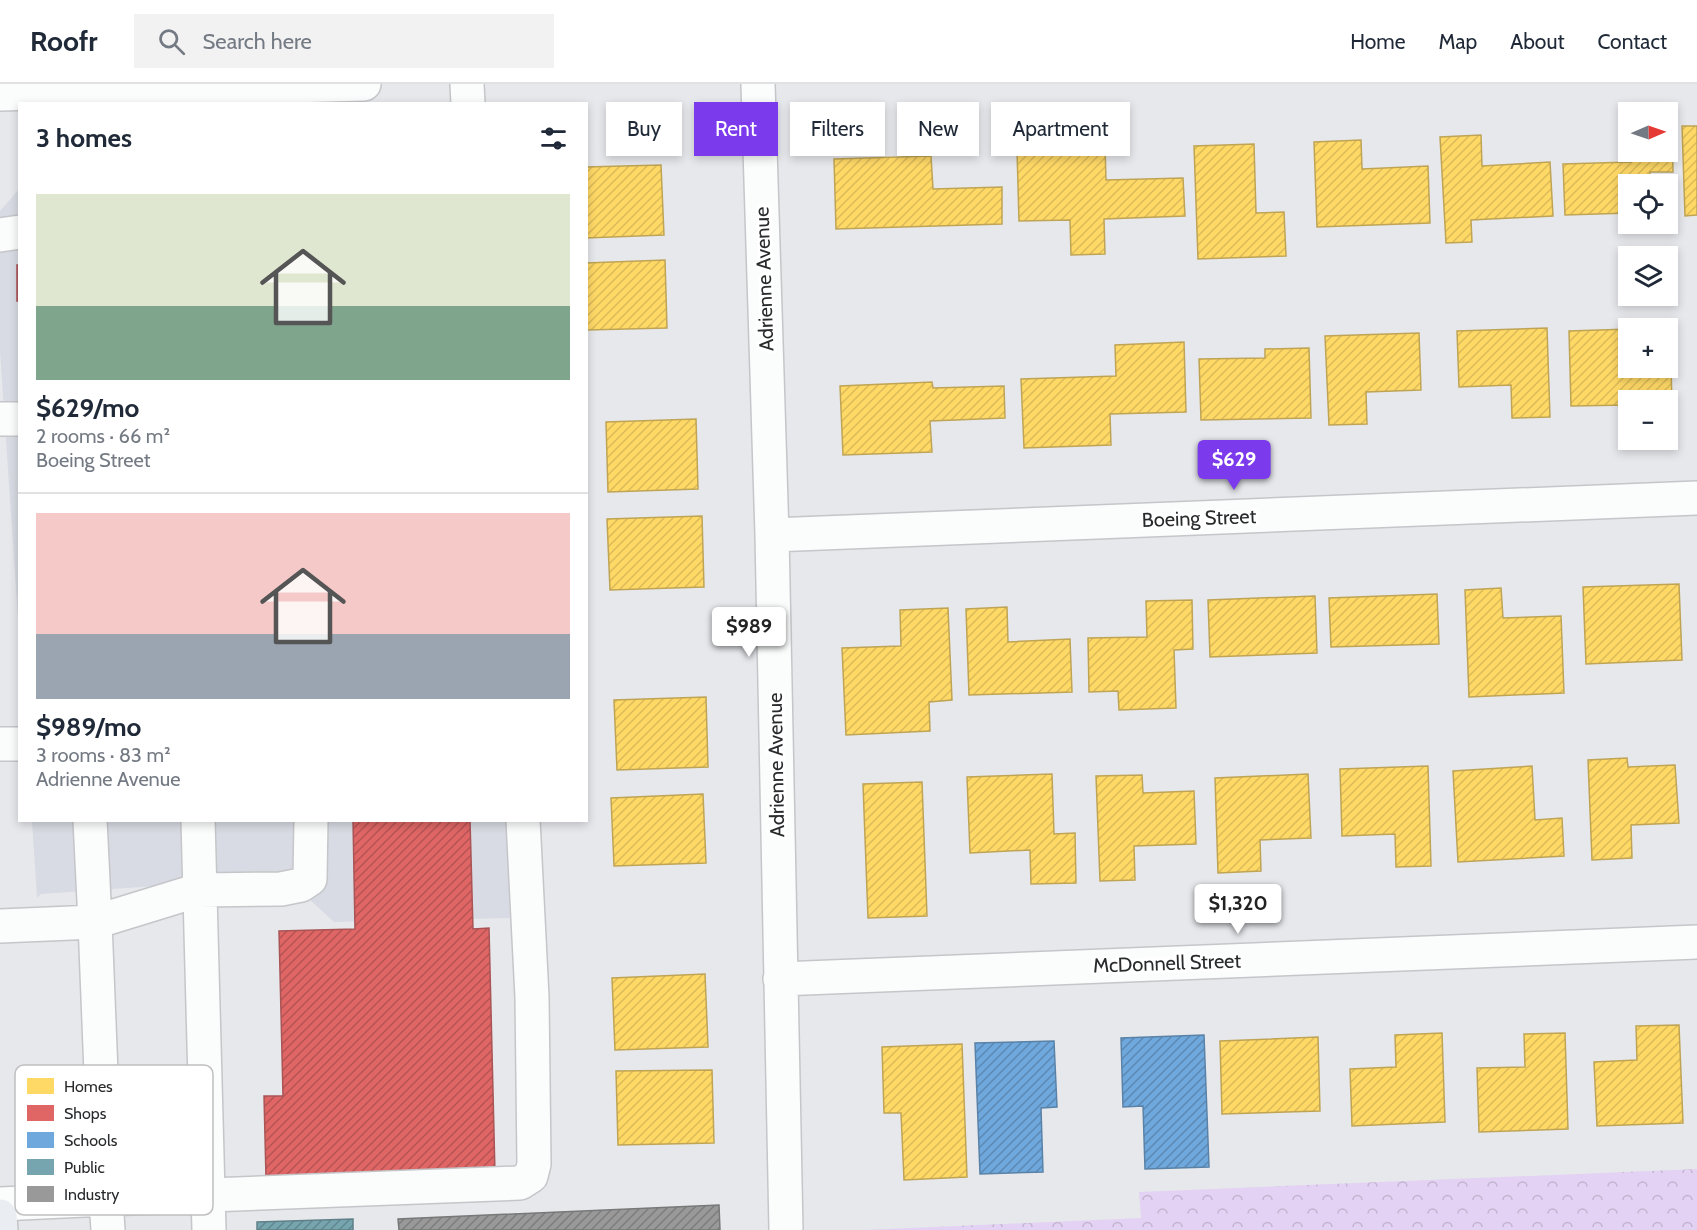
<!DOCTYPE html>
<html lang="en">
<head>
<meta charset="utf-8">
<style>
  body { margin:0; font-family:Cabin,sans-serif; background:#f2f2f3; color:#1f2937; height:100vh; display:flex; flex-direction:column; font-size:22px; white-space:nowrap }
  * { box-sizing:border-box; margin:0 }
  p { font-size:20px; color:#747a83 }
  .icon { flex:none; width:33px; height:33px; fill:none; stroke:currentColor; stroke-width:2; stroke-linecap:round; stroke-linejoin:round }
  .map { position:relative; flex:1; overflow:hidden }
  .drawer { position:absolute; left:18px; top:18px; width:570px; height:720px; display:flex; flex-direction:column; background:#fff; border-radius:0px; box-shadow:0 3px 9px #0003 }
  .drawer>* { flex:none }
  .hud { position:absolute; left:606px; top:18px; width:570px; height:54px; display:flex; gap:12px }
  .needle { width:39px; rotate:88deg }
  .fabs { position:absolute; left:1618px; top:18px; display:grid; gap:12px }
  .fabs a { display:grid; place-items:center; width:60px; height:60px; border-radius:0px; background:#fff; box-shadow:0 3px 9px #0003; font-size:30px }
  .price { position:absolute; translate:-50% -51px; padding:0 14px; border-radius:6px; background:#fff; color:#222; font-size:20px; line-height:39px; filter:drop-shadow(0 2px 3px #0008) }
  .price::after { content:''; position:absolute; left:50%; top:36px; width:18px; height:14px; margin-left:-9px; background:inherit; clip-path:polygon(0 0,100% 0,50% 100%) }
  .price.selected { background:#7c3aed; color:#fff }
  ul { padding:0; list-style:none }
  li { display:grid; align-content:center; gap:12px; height:318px; padding:0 18px }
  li+li { border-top:2px solid #e0e1e3 }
  li span { display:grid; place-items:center; height:186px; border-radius:0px; color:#555 }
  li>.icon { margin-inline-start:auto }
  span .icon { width:108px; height:108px; fill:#fffc; stroke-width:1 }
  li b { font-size:26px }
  h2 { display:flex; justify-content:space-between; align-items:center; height:72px; padding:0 18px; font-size:26px }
  .pill { padding:0 21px; border-radius:0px; background:#fff; box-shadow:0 3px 9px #0003; font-size:21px; line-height:54px }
  .pill.selected { background:#7c3aed; color:#fff }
  header { display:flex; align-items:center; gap:36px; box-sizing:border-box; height:84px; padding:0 30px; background:#fff; border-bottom:2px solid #e0e1e3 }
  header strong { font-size:28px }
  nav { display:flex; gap:33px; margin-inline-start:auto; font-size:21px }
  .search { width:420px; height:54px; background:#f2f2f3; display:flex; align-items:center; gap:15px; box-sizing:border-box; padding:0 21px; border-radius:0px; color:#747a83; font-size:22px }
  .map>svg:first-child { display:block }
  .built { fill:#d8dbe3 }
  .park { fill:url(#park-crowns) }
  .homes { fill:url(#homes-hatch); stroke:#bfa455; stroke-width:1.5 }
  .shops { fill:url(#shops-hatch); stroke:#a95455; stroke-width:1.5 }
  .schools { fill:url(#schools-hatch); stroke:#5a82a7; stroke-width:1.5 }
  .public { fill:url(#public-hatch); stroke:#5f8088; stroke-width:1.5 }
  .industry { fill:url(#industry-hatch); stroke:#777878; stroke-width:1.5 }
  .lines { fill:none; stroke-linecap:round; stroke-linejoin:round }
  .minor-casing { stroke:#c5c6c9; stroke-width:36 }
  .major-casing { stroke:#c3c4c6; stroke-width:36 }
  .minor { stroke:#fbfcfc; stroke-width:33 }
  .major { stroke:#eaeef3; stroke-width:33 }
  .labels { text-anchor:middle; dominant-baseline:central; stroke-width:6; stroke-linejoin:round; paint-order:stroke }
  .street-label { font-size:20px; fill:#292a2c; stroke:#fff }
  .key { fill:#fff; stroke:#bfbfc0; stroke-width:1.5 }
  .key-label { font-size:16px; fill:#292a2c }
</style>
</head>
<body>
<header>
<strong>Roofr</strong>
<div class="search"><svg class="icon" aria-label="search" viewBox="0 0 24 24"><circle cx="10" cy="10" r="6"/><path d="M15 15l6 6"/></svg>Search here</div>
<nav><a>Home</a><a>Map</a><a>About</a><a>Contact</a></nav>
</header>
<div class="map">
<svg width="1697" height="1146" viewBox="0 0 1697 1146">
  <defs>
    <pattern id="park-crowns" width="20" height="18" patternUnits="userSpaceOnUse" patternTransform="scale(1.5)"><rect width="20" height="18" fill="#e3d2f3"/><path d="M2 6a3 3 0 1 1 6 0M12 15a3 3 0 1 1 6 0" fill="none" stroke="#c3b4d0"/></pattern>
    <pattern id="homes-hatch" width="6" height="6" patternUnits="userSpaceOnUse" patternTransform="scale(1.5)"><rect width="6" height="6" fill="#ffd966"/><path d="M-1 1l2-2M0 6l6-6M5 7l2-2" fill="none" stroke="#dbba59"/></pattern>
    <pattern id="shops-hatch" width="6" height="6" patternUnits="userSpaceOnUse" patternTransform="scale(1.5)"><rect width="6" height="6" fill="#e06666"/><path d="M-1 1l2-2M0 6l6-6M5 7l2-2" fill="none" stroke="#b65454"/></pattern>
    <pattern id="schools-hatch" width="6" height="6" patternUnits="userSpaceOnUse" patternTransform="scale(1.5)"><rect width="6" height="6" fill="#6fa8dc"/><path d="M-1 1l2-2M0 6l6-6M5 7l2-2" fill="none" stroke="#5b89b3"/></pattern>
    <pattern id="public-hatch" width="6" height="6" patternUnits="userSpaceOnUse" patternTransform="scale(1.5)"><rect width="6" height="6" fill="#76a5af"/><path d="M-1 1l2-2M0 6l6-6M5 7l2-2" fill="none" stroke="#61878f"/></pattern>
    <pattern id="industry-hatch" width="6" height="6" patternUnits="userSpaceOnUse" patternTransform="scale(1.5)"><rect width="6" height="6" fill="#999"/><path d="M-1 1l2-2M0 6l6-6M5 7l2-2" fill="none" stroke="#7d7d7d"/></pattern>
  </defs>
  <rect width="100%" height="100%" fill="#e7e8ec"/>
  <path class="built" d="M19 105V549L0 267V127Z
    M32 737H507L510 834 334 838 285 793 41 810 37 814Z"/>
  <path class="park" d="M1697 1085V1146H865L1141 1134 1139 1108Z"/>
  <path class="homes" d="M1682 42H1697V131L1685 132Z
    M1668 43H1672L1673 88H1650V100H1629V129L1565 131 1563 80 1631 78V68H1668Z
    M1481 51 1482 82 1550 78 1553 132 1471 136 1472 158 1446 159 1440 53Z
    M1361 56 1362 85 1428 82 1430 139 1317 143 1314 58Z
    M1254 60 1256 129 1284 128 1286 172 1198 175 1194 62Z
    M1105 63 1106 96 1183 94 1185 132 1104 135 1105 170 1071 171 1070 136 1019 137 1017 66Z
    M931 72 933 105 1002 103V140L836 145 834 75Z
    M661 81 664 151 586 154V83Z
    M665 176 667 244 586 246V179Z
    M1547 244 1550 333 1512 334 1511 301 1459 303 1457 247Z
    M1629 245V284H1668V245H1670L1672 320H1668V316H1629V321L1571 322 1569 247Z
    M1419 249 1421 306 1366 308 1367 340 1329 341 1325 252Z
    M1184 258 1186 328 1110 330 1111 361 1024 364 1021 295 1116 292 1115 261Z
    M1309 264 1311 334 1201 336 1199 275 1265 274V265Z
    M932 298 933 304 1004 302 1005 334 930 337 932 368 843 371 840 302Z
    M696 335 698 405 608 408 606 338Z
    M702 432 704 503 610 506 607 435Z
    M1679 500 1682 576 1586 580 1583 503Z
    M1501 504 1503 534 1561 532 1564 609 1469 613 1465 506Z
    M1437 510 1439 560 1331 563 1329 514Z
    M1315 512 1317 569 1210 573 1208 516Z
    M1192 516 1193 565 1174 566 1176 624 1119 626 1118 607 1089 608 1088 554 1147 553 1146 517Z
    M1007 523 1008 558 1070 555 1072 608 969 611 966 525Z
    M948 524 952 616 929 618 930 647 846 651 842 564 901 562 900 526Z
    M706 613 708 683 617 686 614 616Z
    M1627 674 1628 683 1675 681 1679 739 1631 741 1632 774 1592 776 1588 676Z
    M1428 682 1431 782 1396 783 1395 750 1342 752 1340 685Z
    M1532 682 1535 736 1562 734 1564 772 1458 778 1453 687Z
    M1052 690 1054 750 1075 749 1076 799 1031 800 1030 766 970 769 967 693Z
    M1308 690 1311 754 1260 756 1261 787 1218 789 1215 694Z
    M1142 691 1143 709 1194 707 1196 760 1134 762 1135 796 1100 797 1096 692Z
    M922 698 927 832 868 834 863 700Z
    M703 710 706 779 614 782 611 714Z
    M705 890 708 963 615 966 612 894Z
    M1679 941 1683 1039 1597 1042 1594 978 1637 976 1636 942Z
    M1442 949 1445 1038 1352 1042 1350 985 1396 983 1395 951Z
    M1565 949 1568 1045 1479 1048 1477 984 1525 983 1524 950Z
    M1318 953 1320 1027 1222 1030 1220 957Z
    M962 960 967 1093 904 1096 901 1029H884L882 963Z
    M712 986 714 1059 618 1061 616 987Z"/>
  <path class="shops" d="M17 181H20V217H17Z
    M353 736H470L473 845 489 844 495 1090 266 1094 264 1012H283L279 847 355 845Z"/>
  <path class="schools" d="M1204 951 1209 1083 1145 1085 1143 1022 1123 1023 1121 954Z
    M1054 957 1057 1023 1041 1024 1043 1088 980 1090 975 959Z"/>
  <path class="public" d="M353 1135V1146H257V1138Z"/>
  <path class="industry" d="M719 1121 720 1146H399L398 1135Z"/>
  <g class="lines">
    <defs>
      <path id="minor" d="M467 0 468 20
        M758 0 772 451 786 1146
        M0 10 364 0
        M0 151 20 148
        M0 335H20
        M772 451 1697 414
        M0 660H20
        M90 736 95 838 199 806 281 805 301 801 310 795 311 736
        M198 736 209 1146
        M0 842 95 838 106 1115 520 1099 531 1092 534 1080 532 913 523 736
        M780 895 1697 858
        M0 1120 106 1115 108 1146"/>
      <path id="major" d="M0 1132 1 1146"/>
    </defs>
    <use href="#minor" class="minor-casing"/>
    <use href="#major" class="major-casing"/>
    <use href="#minor" class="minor"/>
    <use href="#major" class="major"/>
  </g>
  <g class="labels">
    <g class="street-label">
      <text transform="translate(764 195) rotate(-92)">Adrienne Avenue</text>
      <text transform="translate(1199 434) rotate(-2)">Boeing Street</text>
      <text transform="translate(776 681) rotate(-91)">Adrienne Avenue</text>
      <text transform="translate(1167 879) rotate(-2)">McDonnell Street</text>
    </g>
  </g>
  <rect x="15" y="981" width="198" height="150" rx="9" class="key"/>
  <rect x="27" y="994" width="27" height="16" fill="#ffd966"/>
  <rect x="27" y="1021" width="27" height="16" fill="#e06666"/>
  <rect x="27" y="1048" width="27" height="16" fill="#6fa8dc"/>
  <rect x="27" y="1075" width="27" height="16" fill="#76a5af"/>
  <rect x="27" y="1102" width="27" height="16" fill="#999"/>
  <g class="key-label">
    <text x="64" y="1008">Homes</text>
    <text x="64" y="1035">Shops</text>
    <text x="64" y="1062">Schools</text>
    <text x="64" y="1089">Public</text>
    <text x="64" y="1116">Industry</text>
  </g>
</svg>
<div class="fabs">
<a><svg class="needle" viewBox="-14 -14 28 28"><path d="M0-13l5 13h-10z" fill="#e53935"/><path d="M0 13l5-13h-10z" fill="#747a83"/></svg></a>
<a><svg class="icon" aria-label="locate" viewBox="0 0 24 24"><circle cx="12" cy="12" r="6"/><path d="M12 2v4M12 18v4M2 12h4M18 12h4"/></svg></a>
<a><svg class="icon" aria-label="layers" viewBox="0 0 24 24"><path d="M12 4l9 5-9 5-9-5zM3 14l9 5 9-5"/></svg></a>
<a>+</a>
<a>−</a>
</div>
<b class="price selected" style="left:1234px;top:407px">$629</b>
<b class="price" style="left:749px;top:574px">$989</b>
<b class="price" style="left:1238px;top:851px">$1,320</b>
<div class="hud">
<a class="pill">Buy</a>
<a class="pill selected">Rent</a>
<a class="pill">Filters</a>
<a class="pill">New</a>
<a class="pill">Apartment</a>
</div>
<section class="drawer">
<h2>3 homes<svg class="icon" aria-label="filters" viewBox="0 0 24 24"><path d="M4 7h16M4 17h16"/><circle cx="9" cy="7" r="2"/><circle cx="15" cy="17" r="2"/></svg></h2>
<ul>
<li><span style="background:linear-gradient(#dfe7d0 60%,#7fa58c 0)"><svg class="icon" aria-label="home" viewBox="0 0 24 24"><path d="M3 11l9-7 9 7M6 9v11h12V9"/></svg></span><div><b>$629/mo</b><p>2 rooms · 66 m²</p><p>Boeing Street</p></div></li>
<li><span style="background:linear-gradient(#f6c9c9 65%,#9aa5b1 0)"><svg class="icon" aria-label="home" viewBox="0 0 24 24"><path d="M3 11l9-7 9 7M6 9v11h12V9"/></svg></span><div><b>$989/mo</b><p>3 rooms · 83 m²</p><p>Adrienne Avenue</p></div></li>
</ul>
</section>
</div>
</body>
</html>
